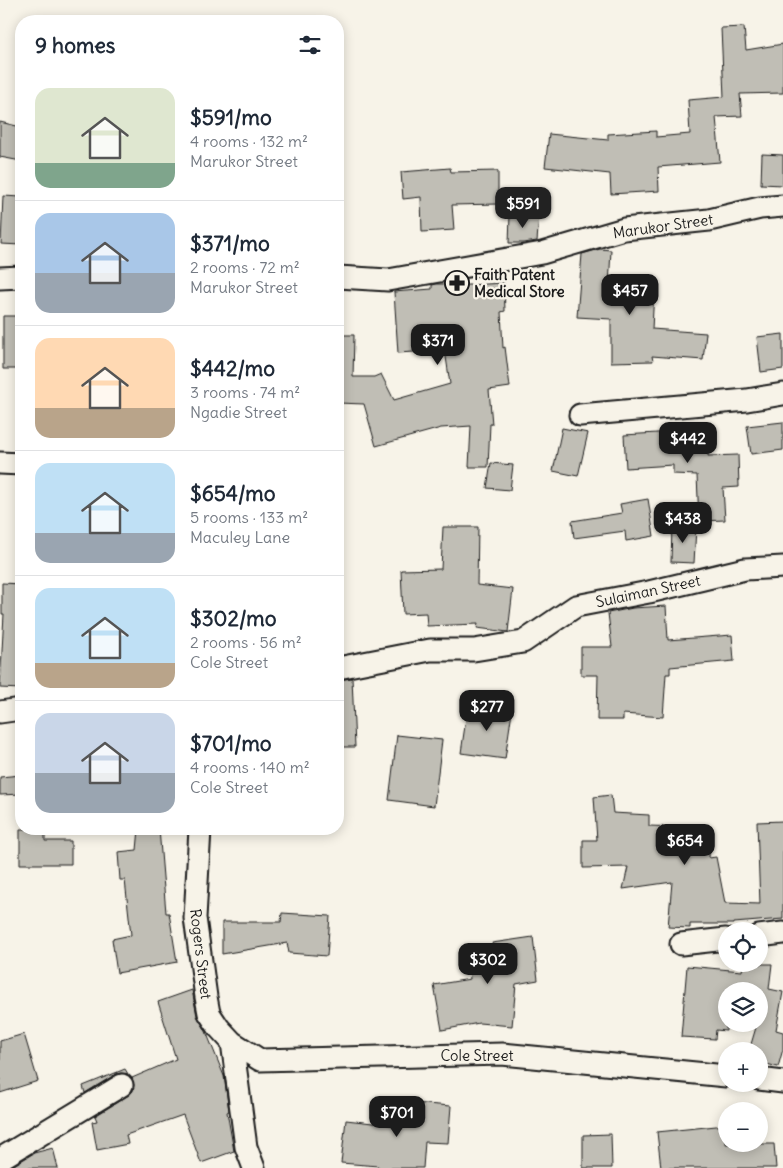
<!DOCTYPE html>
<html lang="en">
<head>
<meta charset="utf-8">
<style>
  body { margin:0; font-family:Delius,sans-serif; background:#f2f2f3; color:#1f2937; height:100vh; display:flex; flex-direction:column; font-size:19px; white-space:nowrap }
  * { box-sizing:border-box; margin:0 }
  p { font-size:16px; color:#747a83 }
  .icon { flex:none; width:28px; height:28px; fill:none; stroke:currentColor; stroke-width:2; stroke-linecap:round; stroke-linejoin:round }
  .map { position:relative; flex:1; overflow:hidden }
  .drawer { position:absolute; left:15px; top:15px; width:329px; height:820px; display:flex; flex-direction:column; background:#fff; border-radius:20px; box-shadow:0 2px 12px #0003 }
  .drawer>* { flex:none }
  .controls { position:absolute; left:718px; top:922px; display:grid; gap:10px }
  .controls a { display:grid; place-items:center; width:50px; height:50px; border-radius:50%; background:#fff; box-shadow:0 2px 12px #0003; font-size:25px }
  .price { position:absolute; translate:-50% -42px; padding:0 11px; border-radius:10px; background:#1c1c1c; color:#fff; font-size:16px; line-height:32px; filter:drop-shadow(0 1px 2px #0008) }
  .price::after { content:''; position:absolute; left:50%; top:30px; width:15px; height:11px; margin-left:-8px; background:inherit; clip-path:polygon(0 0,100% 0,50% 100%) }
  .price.on { background:#222; color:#fff }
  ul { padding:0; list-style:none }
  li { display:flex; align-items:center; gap:15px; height:125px; padding:0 20px }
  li+li { border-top:1px solid #e0e1e3 }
  li span { display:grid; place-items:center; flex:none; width:140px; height:100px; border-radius:15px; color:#555 }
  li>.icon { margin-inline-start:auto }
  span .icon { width:60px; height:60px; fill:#fffc; stroke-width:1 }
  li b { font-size:21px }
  h2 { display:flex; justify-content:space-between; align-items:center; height:60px; padding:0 20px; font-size:21px }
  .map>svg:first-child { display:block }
  .building { fill:#c0beb5; stroke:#1c1c1c }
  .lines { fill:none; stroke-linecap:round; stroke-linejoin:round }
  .street-casing { stroke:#1c1c1c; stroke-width:25 }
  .street { stroke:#f7f3e8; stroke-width:21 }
  .labels { text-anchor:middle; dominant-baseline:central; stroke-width:4.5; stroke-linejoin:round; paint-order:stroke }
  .street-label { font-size:15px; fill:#1c1c1c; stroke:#f7f3e8 }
  .poi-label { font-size:15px; font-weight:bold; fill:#1c1c1c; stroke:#f7f3e8; text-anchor:start }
</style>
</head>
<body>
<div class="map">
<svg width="783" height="1168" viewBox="0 0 783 1168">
  <rect width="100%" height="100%" fill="#f7f3e8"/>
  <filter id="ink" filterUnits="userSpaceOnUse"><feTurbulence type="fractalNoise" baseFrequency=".02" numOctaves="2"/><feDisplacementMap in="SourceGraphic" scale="10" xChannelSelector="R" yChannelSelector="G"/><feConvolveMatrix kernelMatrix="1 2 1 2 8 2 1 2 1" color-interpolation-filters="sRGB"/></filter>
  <g filter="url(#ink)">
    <path class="building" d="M744 27 746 50 783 44V93L740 94 742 116 716 117 720 162 658 167 659 191 611 194 610 174 545 167 549 134 608 140V134L656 131V137L690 134 688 100 724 97 721 28Z
      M0 122 21 127V161L0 157Z
      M762 154 783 155V185L761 184Z
      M450 168 451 172 498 171V204L452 205 454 230 422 232 421 197 403 199 401 172Z
      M3 196 21 197V245L1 244Z
      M510 215 539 216 537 241 524 243H509Z
      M600 249 611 250 609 286 654 290 652 329 706 333 703 360 652 356 653 361 611 362V319L577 317 582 254Z
      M504 283 505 311 501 312 503 348 505 347 510 387 489 390 492 424H490L488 467H469L471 426 441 428 376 446 364 404 338 403V335H354L353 377H374L381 374 394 400 450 384 445 350 398 353 394 292 432 289V285L437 284H451V286Z
      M3 316H21V369H3Z
      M783 334V369L761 372 757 337Z
      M783 422V450L751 454 747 426Z
      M675 427 709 429 708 456 738 455 739 487 723 488 725 520 699 521 697 475 673 474V465L626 468 624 435 674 432Z
      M562 428 588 433 578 476 553 471Z
      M491 463 513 465 510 490 487 488Z
      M648 499 654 536 626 541 625 531 574 538 572 521 622 513 620 504Z
      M672 526 696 527 694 563 671 562Z
      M443 527H478L477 585 513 589 508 632 477 628 478 624 427 626 426 613 403 614 401 570 441 569Z
      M2 583 21 584V689L0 688 4 614H2Z
      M666 606 668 640 732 635 734 661 670 667V674H666L663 717 623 714V720H597L598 675H581V647H612L608 613 633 608Z
      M352 678 355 747H338V680Z
      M468 705 512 711 505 759 461 753Z
      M397 735 442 740 434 806 389 800Z
      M21 775V794L0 795V777Z
      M611 795 613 813 649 815V826L710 828 709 858 716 857 725 903 760 904 757 822 783 821V919L734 923V924H690V928L668 927 672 882 623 889 628 867 583 868V840H597L594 797Z
      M20 829H45V841H71V864H20Z
      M139 829H159L166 913H169L177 962 117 973 112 939 131 935 125 880H120L118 852 137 850Z
      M282 913 330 916 327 956 289 953 287 943 222 954V922H281Z
      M533 937 538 980 516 984 512 1026 479 1023 442 1030 434 985 470 979 467 948 493 946 492 943Z
      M743 964H772L769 989 783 992 776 1030 783 1032V1049L778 1067 759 1062V1051H749L757 1024H759V991H726V1031L716 1030 715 1039 681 1037 687 966 742 971Z
      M192 990 197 1016 205 1029 224 1076 229 1111 227 1112 234 1151 201 1163 183 1115 126 1135 128 1144 97 1150 92 1122 97 1121 95 1116 129 1095 133 1091 134 1085 132 1078 176 1059 158 1002Z
      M24 1034 38 1081 0 1093V1041Z
      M125 1069 128 1074 121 1073 116 1074 85 1093 83 1086Z
      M401 1102 451 1106 448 1143 425 1142 423 1168H378V1166L341 1163 346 1120 399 1126Z
      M726 1125V1144H774L776 1168H661L657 1132Z
      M611 1134 612 1168H583V1135Z
      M53 1148 58 1168H9L34 1153Z"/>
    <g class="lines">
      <defs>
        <path id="street" d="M338 277 388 280 542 253 624 229 709 220 760 208 783 206
          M0 278 21 277
          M580 415 747 400 783 394
          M0 463 21 464
          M338 668 430 650H474L523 642 576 606 649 592 745 569 783 567
          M0 712 21 709
          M200 829 195 918 206 997 209 1013 219 1028 232 1042 260 1060 502 1054 726 1076
          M759 936 783 933
          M681 944 726 939
          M232 1042 246 1147 254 1168
          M759 1079 783 1082
          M0 1159 122 1085"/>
      </defs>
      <use href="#street" class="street-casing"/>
      <use href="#street" class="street"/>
    </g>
  </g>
  <defs>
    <symbol id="pharmacy-ring" viewBox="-11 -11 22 22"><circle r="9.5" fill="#f7f3e8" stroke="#1c1c1c" stroke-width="1.5"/><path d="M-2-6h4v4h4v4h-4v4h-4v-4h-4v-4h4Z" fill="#1c1c1c"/></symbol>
  </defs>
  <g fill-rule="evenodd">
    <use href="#pharmacy-ring" x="443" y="269" width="28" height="28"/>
  </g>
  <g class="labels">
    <g class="street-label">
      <text transform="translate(663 226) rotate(-8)">Marukor Street</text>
      <text transform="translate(648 591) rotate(-12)">Sulaiman Street</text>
      <text transform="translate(201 954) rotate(83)">Rogers Street</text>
      <text x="477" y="1055">Cole Street</text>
    </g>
    <g class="poi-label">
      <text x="474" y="274">Faith Patent<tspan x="474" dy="17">Medical Store</tspan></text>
    </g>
  </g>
</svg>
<div class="controls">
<a><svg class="icon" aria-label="locate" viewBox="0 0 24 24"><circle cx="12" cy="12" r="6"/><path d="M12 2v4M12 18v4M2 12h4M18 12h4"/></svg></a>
<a><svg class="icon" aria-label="layers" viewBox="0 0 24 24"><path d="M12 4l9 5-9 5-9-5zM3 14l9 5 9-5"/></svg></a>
<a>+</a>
<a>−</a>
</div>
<b class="price on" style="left:523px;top:229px">$591</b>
<b class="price" style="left:630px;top:316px">$457</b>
<b class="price" style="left:438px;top:366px">$371</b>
<b class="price" style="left:688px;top:464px">$442</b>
<b class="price" style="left:683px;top:544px">$438</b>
<b class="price" style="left:487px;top:732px">$277</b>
<b class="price" style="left:685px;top:866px">$654</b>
<b class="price" style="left:488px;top:985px">$302</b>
<b class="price" style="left:397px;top:1138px">$701</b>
<section class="drawer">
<h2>9 homes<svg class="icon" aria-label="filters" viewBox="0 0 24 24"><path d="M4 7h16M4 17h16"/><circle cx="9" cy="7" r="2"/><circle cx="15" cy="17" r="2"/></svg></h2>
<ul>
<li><span style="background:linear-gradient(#dfe7d0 75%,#7fa58c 0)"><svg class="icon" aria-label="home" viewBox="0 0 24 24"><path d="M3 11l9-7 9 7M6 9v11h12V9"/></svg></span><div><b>$591/mo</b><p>4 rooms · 132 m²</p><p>Marukor Street</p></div></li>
<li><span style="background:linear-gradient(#a9c7e8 60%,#9aa5b1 0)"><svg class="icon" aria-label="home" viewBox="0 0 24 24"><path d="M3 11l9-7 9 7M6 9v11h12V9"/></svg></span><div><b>$371/mo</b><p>2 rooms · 72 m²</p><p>Marukor Street</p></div></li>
<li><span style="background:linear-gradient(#ffd9b3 70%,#b9a48a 0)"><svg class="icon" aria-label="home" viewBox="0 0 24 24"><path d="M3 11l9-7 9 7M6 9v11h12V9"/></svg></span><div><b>$442/mo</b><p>3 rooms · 74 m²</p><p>Ngadie Street</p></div></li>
<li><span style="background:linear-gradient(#bfe0f5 70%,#9aa5b1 0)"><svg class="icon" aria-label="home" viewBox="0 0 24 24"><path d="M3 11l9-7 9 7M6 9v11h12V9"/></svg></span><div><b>$654/mo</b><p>5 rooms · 133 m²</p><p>Maculey Lane</p></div></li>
<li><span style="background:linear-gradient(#bfe0f5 75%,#b9a48a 0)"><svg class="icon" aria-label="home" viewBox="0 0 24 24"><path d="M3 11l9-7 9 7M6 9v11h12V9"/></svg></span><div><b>$302/mo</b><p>2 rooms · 56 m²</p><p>Cole Street</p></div></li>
<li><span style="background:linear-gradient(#c9d6e8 60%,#9aa5b1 0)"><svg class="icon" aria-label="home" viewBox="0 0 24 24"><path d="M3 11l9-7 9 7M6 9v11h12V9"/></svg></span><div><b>$701/mo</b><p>4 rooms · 140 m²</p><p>Cole Street</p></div></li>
</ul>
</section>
</div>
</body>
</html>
